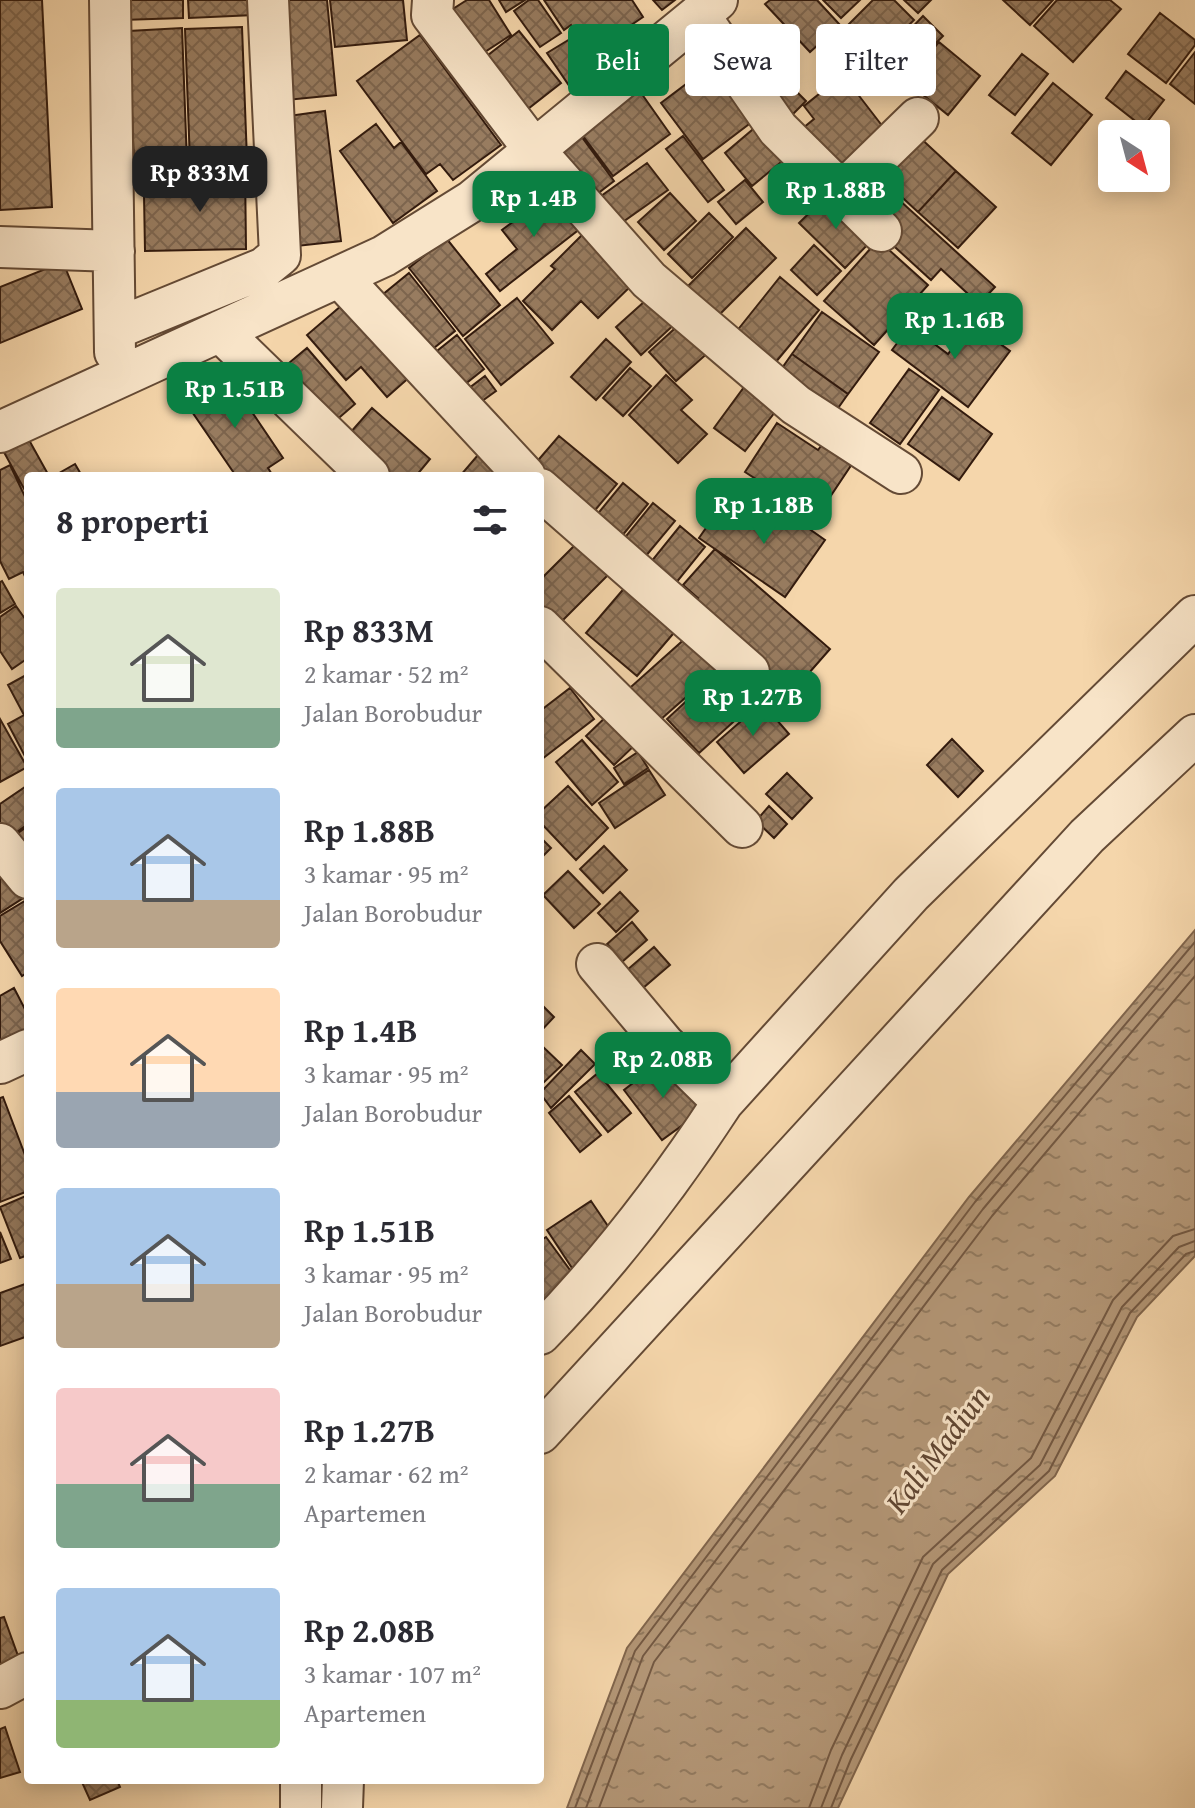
<!DOCTYPE html>
<html lang="id">
<head>
<meta charset="utf-8">
<style>
  body { margin:0; font-family:"Gentium Book Plus",serif; background:#f2f2f3; color:#2b2b33; height:100vh; display:flex; flex-direction:column; font-size:30px; white-space:nowrap }
  * { box-sizing:border-box; margin:0 }
  p { font-size:26px; color:#7c7c81 }
  .icon { flex:none; width:44px; height:44px; fill:none; stroke:currentColor; stroke-width:2; stroke-linecap:round; stroke-linejoin:round }
  .map { position:relative; flex:1; overflow:hidden }
  .side { position:absolute; left:24px; top:472px; width:520px; height:1312px; display:flex; flex-direction:column; background:#fff; border-radius:8px; box-shadow:0 4px 20px #0003 }
  .side>* { flex:none }
  .guide { position:absolute; left:568px; top:24px; width:506px; height:72px; display:flex; gap:16px }
  .needle { width:52px; rotate:144deg }
  .controls { position:absolute; left:1098px; top:120px; display:grid; gap:16px }
  .controls a { display:grid; place-items:center; width:72px; height:72px; border-radius:8px; background:#fff; box-shadow:0 4px 20px #0003; font-size:40px }
  .price { position:absolute; translate:-50% -68px; padding:0 18px; border-radius:16px; background:#0b8043; color:#fff; font-size:26px; line-height:52px; filter:drop-shadow(0 2px 4px #0008) }
  .price::after { content:''; position:absolute; left:50%; top:48px; width:24px; height:18px; margin-left:-12px; background:inherit; clip-path:polygon(0 0,100% 0,50% 100%) }
  .price.active { background:#222; color:#fff }
  ul { padding:0; list-style:none }
  li { display:flex; align-items:center; gap:24px; height:200px; padding:0 32px }
  li span { display:grid; place-items:center; flex:none; width:224px; height:160px; border-radius:8px; color:#555 }
  li>.icon { margin-inline-start:auto }
  span .icon { width:96px; height:96px; fill:#fffc; stroke-width:1 }
  li b { font-size:34px }
  h2 { display:flex; justify-content:space-between; align-items:center; height:96px; padding:0 32px; font-size:34px }
  .pill { padding:0 28px; border-radius:8px; background:#fff; box-shadow:0 4px 20px #0003; font-size:28px; line-height:72px }
  .pill.active { background:#0b8043; color:#fff }
  .map>svg:first-child { display:block }
  .water { fill:url(#water-ripples); stroke:#80654c; stroke-width:2 }
  .lines { fill:none; stroke-linecap:round; stroke-linejoin:round }
  .shore { stroke:#735842; stroke-width:2 }
  .building { fill:url(#building-cross-hatch); stroke:#331b0e; stroke-width:2 }
  .minor-casing { stroke:#644a35; stroke-width:44 }
  .minor { stroke:#f8e4c8; stroke-width:40 }
  .labels { text-anchor:middle; dominant-baseline:central; stroke-width:6; stroke-linejoin:round; paint-order:stroke }
  .water-label { font-size:32px; font-style:italic; fill:#604632; stroke:#f8e4c8 }
</style>
</head>
<body>
<div class="map">
<svg width="1195" height="1808" viewBox="0 0 1195 1808">
  <defs>
    <pattern id="water-ripples" width="26" height="14" patternUnits="userSpaceOnUse" patternTransform="scale(2)"><rect width="26" height="14" fill="#b39676"/><path d="M2 4q2-2 4 0t4 0M15 11q2-2 4 0t4 0" fill="none" stroke="#927a5f"/></pattern>
    <pattern id="building-cross-hatch" width="8" height="8" patternUnits="userSpaceOnUse" patternTransform="scale(2)"><rect width="8" height="8" fill="#987c60"/><path d="M0 0l8 8M0 8l8-8" fill="none" stroke="#7d654e"/></pattern>
  </defs>
  <rect width="100%" height="100%" fill="#f5d6ab"/>
  <filter id="stains"><feTurbulence type="fractalNoise" baseFrequency=".0025" numOctaves="4"/><feColorMatrix values="0 0 0 0 .2 0 0 0 0 .09 0 0 0 0 .02 0 0 0 .5 -.17"/></filter>
  <radialGradient id="worn" r=".72"><stop offset=".6" stop-color="#630" stop-opacity="0"/><stop offset="1" stop-color="#630" stop-opacity=".3"/></radialGradient>
  <path class="water" d="M1195 930V1256L1137 1317 1055 1476 948 1574 838 1808H567L627 1648 969 1197Z"/>
  <g class="lines">
    <path class="shore" d="M575 1808 635 1651 975 1202 1195 942
      M586 1808 643 1656 983 1209 1195 957
      M599 1808 654 1662 992 1216 1195 976
      M809 1808 831 1750 923 1557 1031 1458 1113 1300 1173 1236 1195 1229
      M821 1808 842 1755 933 1564 1040 1465 1122 1307 1179 1247 1195 1241
      M831 1808 851 1759 942 1570 1049 1471 1130 1313 1186 1254 1195 1251"/>
  </g>
  <path class="building" d="M0 0H42L52 207 0 210Z
    M122 0H183V18L122 20Z
    M188 0H253L254 15 189 18Z
    M277 0H327L336 95 287 100Z
    M330 0H403L407 40 335 47Z
    M467 0H489L511 35 477 57 448 12Z
    M499 0H525L506 12Z
    M529 0H538L561 33 540 47 514 11Z
    M544 0H632L643 17 590 53 571 25 564 30Z
    M653 0H675L662 10Z
    M770 0H817L840 25 810 52 765 4Z
    M823 0H860L841 18Z
    M873 0H894L914 20 876 57 846 27Z
    M904 0H931L918 13Z
    M1003 0H1053L1030 25Z
    M1057 0H1110L1121 9 1073 62 1034 26Z
    M1160 13 1195 40V45L1166 83 1128 54Z
    M923 16 943 36 905 74 886 55Z
    M242 27 247 160 190 162 185 29Z
    M842 27 876 63 856 82 822 46Z
    M182 28 187 163 134 165 129 31Z
    M519 31 561 83 524 112 483 59Z
    M420 35 501 145 453 180 440 164 426 174 357 81Z
    M570 39 592 72 570 87 547 53Z
    M939 42 980 76 948 115 907 82Z
    M1195 52V104L1170 84Z
    M758 53 806 101 788 119 740 71Z
    M1022 54 1048 74 1015 115 989 95Z
    M710 66 725 86 765 112 703 159 661 103Z
    M1126 71 1164 100 1143 127 1106 98Z
    M843 75 890 136 834 180 797 133 814 119 804 106Z
    M1053 83 1092 115 1051 165 1012 133Z
    M639 90 670 134 613 176 574 124Z
    M325 111 341 241 297 246 281 117Z
    M376 124 394 148 401 142 437 191 393 223 340 151Z
    M573 125 614 181 584 204 542 148Z
    M758 125 786 158 752 186 725 153Z
    M916 134 956 171 918 212 879 176Z
    M683 136 724 190 708 202 666 149Z
    M647 163 668 190 610 231 590 204Z
    M245 167 246 249 145 251 144 195 192 194V168Z
    M956 171 996 207 958 248 918 212Z
    M876 179 995 287 979 304 941 269 931 280 851 207Z
    M745 180 763 202 736 224 718 202Z
    M553 192 581 228 500 291 486 274 517 249 502 230Z
    M670 193 696 221 664 250 638 222Z
    M828 195 873 239 845 268 799 223Z
    M709 213 733 237 692 278 668 254Z
    M746 228 776 258 718 316 688 286Z
    M586 231 635 282 598 318 581 301 552 330 523 301 555 269 551 266Z
    M446 238 500 305 463 336 409 268Z
    M878 240 928 285 874 345 824 301Z
    M814 245 841 271 817 295 791 270Z
    M63 262 82 309 0 343V287Z
    M409 273 455 331 419 360 363 290 373 283 382 295Z
    M780 277 819 310 775 363 736 332Z
    M654 293 678 321 641 355 616 327Z
    M517 298 553 343 501 385 465 339Z
    M348 300 412 375 387 397 361 367 346 380 307 335Z
    M822 312 879 352 848 394 792 354Z
    M683 321 710 351 676 381 649 352Z
    M972 323 1010 351 968 407 892 350 910 326 948 354Z
    M457 335 484 369 454 393 427 359Z
    M606 339 631 362 596 400 571 377Z
    M307 348 355 404 326 429 277 373Z
    M792 354 848 394 831 418 775 378Z
    M630 368 651 386 623 416 603 398Z
    M909 369 939 390 900 444 870 423Z
    M227 375 283 458 268 468 273 476H236L186 403Z
    M666 375 692 400 681 410 707 434 678 463 629 415Z
    M485 376 496 391 471 409 460 395Z
    M750 379 782 403 745 451 714 428Z
    M942 397 992 434 959 480 908 444Z
    M372 408 430 459 416 476H383L343 441Z
    M777 423 818 450 827 438 856 458 816 518 745 472Z
    M24 431 49 476H28V496L0 445Z
    M559 436 617 484 586 521 534 465Z
    M484 448 516 476H460Z
    M75 464 82 476H54Z
    M10 465 28 503V583L23 572 9 579 0 561V470Z
    M623 483 648 504 617 542 591 522Z
    M724 502 763 529 778 507 825 540 785 597 699 538Z
    M653 503 675 521 640 563 618 546Z
    M680 526 705 547 667 594 642 573Z
    M580 540 611 572 555 628 540 613V580Z
    M715 549 830 649 787 698 686 612 698 598 683 585Z
    M2 581 15 604 0 613V582Z
    M627 585 678 628 637 676 586 633Z
    M16 606 28 623V658L12 669 0 651V617Z
    M688 636 718 669 652 727 623 694Z
    M721 669 753 704 699 753 667 719Z
    M28 674V762L8 724 24 715 8 685Z
    M570 688 594 719 542 759 540 711Z
    M762 703 789 734 744 773 717 742Z
    M612 711 641 739 614 765 586 736Z
    M0 719 27 767 0 782Z
    M952 739 983 771 958 797 927 765Z
    M582 740 618 782 592 805 556 762Z
    M638 752 648 768 624 784 614 768Z
    M649 770 665 795 615 828 599 803Z
    M787 773 812 798 792 819 766 794Z
    M28 785V824L10 837 0 822V804Z
    M568 786 608 828 576 860 540 822V812Z
    M769 806 787 824 774 838 756 821Z
    M28 826V851L8 840Z
    M540 837 551 848 540 859Z
    M604 846 627 870 603 893 580 869Z
    M0 863 28 895 0 913Z
    M568 871 600 904 574 928 543 895Z
    M620 892 638 911 616 932 598 913Z
    M28 899V972L22 976 0 941V916Z
    M632 922 647 940 622 962 607 944Z
    M654 947 670 965 643 988 627 970Z
    M14 988 28 1015V1031L0 1045V996Z
    M540 1003 554 1017 540 1032Z
    M540 1044 562 1065 540 1086Z
    M581 1050 595 1064 551 1108 540 1093Z
    M663 1060 702 1111 662 1140 624 1090Z
    M598 1073 631 1113 608 1132 575 1092Z
    M569 1096 601 1135 580 1152 549 1113Z
    M3 1097 28 1163V1191L0 1202V1098Z
    M28 1195V1255L20 1258 0 1207Z
    M591 1201 616 1238 572 1268 547 1230Z
    M0 1232 11 1259 0 1263Z
    M546 1237 578 1281 540 1307V1241Z
    M28 1283V1336L0 1346V1293Z
    M4 1617 22 1667 0 1675V1618Z
    M5 1727 20 1772 0 1778V1729Z
    M81 1780H117L120 1787 90 1800Z"/>
  <g class="lines">
    <defs>
      <path id="minor" d="M110 0 115 352
        M433 0 432 15 535 151 649 280 796 405 901 473
        M699 15 778 129 881 231
        M842 192 918 118
        M0 247 114 251
        M340 277 525 476
        M115 329 264 268 280 255 268 0
        M220 331 369 476
        M0 432 384 256 472 201 717 0
        M540 489 749 672
        M540 627 742 827
        M0 844 28 878
        M0 1063 28 1050
        M723 1102 911 894 1195 616
        M540 1334C609 1263 669 1185 723 1102L664 1044 597 964
        M540 1433 1087 836 1195 735
        M0 1688 28 1673
        M301 1780V1808
        M342 1808 343 1780"/>
    </defs>
    <use href="#minor" class="minor-casing"/>
    <use href="#minor" class="minor"/>
  </g>
  <g class="labels">
    <g class="water-label">
      <text transform="translate(937 1449) rotate(-53)">Kali Madiun</text>
    </g>
  </g>
  <rect width="100%" height="100%" filter="url(#stains)"/>
  <rect width="100%" height="100%" fill="url(#worn)"/>
</svg>
<div class="controls">
<a><svg class="needle" viewBox="-14 -14 28 28"><path d="M0-13l5 13h-10z" fill="#e53935"/><path d="M0 13l5-13h-10z" fill="#7c7c81"/></svg></a>
</div>
<b class="price active" style="left:200px;top:214px">Rp 833M</b>
<b class="price" style="left:836px;top:231px">Rp 1.88B</b>
<b class="price" style="left:534px;top:239px">Rp 1.4B</b>
<b class="price" style="left:955px;top:361px">Rp 1.16B</b>
<b class="price" style="left:235px;top:430px">Rp 1.51B</b>
<b class="price" style="left:764px;top:546px">Rp 1.18B</b>
<b class="price" style="left:753px;top:738px">Rp 1.27B</b>
<b class="price" style="left:663px;top:1100px">Rp 2.08B</b>
<div class="guide">
<a class="pill active">Beli</a>
<a class="pill">Sewa</a>
<a class="pill">Filter</a>
</div>
<section class="side">
<h2>8 properti<svg class="icon" aria-label="filters" viewBox="0 0 24 24"><path d="M4 7h16M4 17h16"/><circle cx="9" cy="7" r="2"/><circle cx="15" cy="17" r="2"/></svg></h2>
<ul>
<li><span style="background:linear-gradient(#dfe7d0 75%,#7fa58c 0)"><svg class="icon" aria-label="home" viewBox="0 0 24 24"><path d="M3 11l9-7 9 7M6 9v11h12V9"/></svg></span><div><b>Rp 833M</b><p>2 kamar · 52 m²</p><p>Jalan Borobudur</p></div></li>
<li><span style="background:linear-gradient(#a9c7e8 70%,#b9a48a 0)"><svg class="icon" aria-label="home" viewBox="0 0 24 24"><path d="M3 11l9-7 9 7M6 9v11h12V9"/></svg></span><div><b>Rp 1.88B</b><p>3 kamar · 95 m²</p><p>Jalan Borobudur</p></div></li>
<li><span style="background:linear-gradient(#ffd9b3 65%,#9aa5b1 0)"><svg class="icon" aria-label="home" viewBox="0 0 24 24"><path d="M3 11l9-7 9 7M6 9v11h12V9"/></svg></span><div><b>Rp 1.4B</b><p>3 kamar · 95 m²</p><p>Jalan Borobudur</p></div></li>
<li><span style="background:linear-gradient(#a9c7e8 60%,#b9a48a 0)"><svg class="icon" aria-label="home" viewBox="0 0 24 24"><path d="M3 11l9-7 9 7M6 9v11h12V9"/></svg></span><div><b>Rp 1.51B</b><p>3 kamar · 95 m²</p><p>Jalan Borobudur</p></div></li>
<li><span style="background:linear-gradient(#f6c9c9 60%,#7fa58c 0)"><svg class="icon" aria-label="home" viewBox="0 0 24 24"><path d="M3 11l9-7 9 7M6 9v11h12V9"/></svg></span><div><b>Rp 1.27B</b><p>2 kamar · 62 m²</p><p>Apartemen</p></div></li>
<li><span style="background:linear-gradient(#a9c7e8 70%,#8fb573 0)"><svg class="icon" aria-label="home" viewBox="0 0 24 24"><path d="M3 11l9-7 9 7M6 9v11h12V9"/></svg></span><div><b>Rp 2.08B</b><p>3 kamar · 107 m²</p><p>Apartemen</p></div></li>
</ul>
</section>
</div>
</body>
</html>
